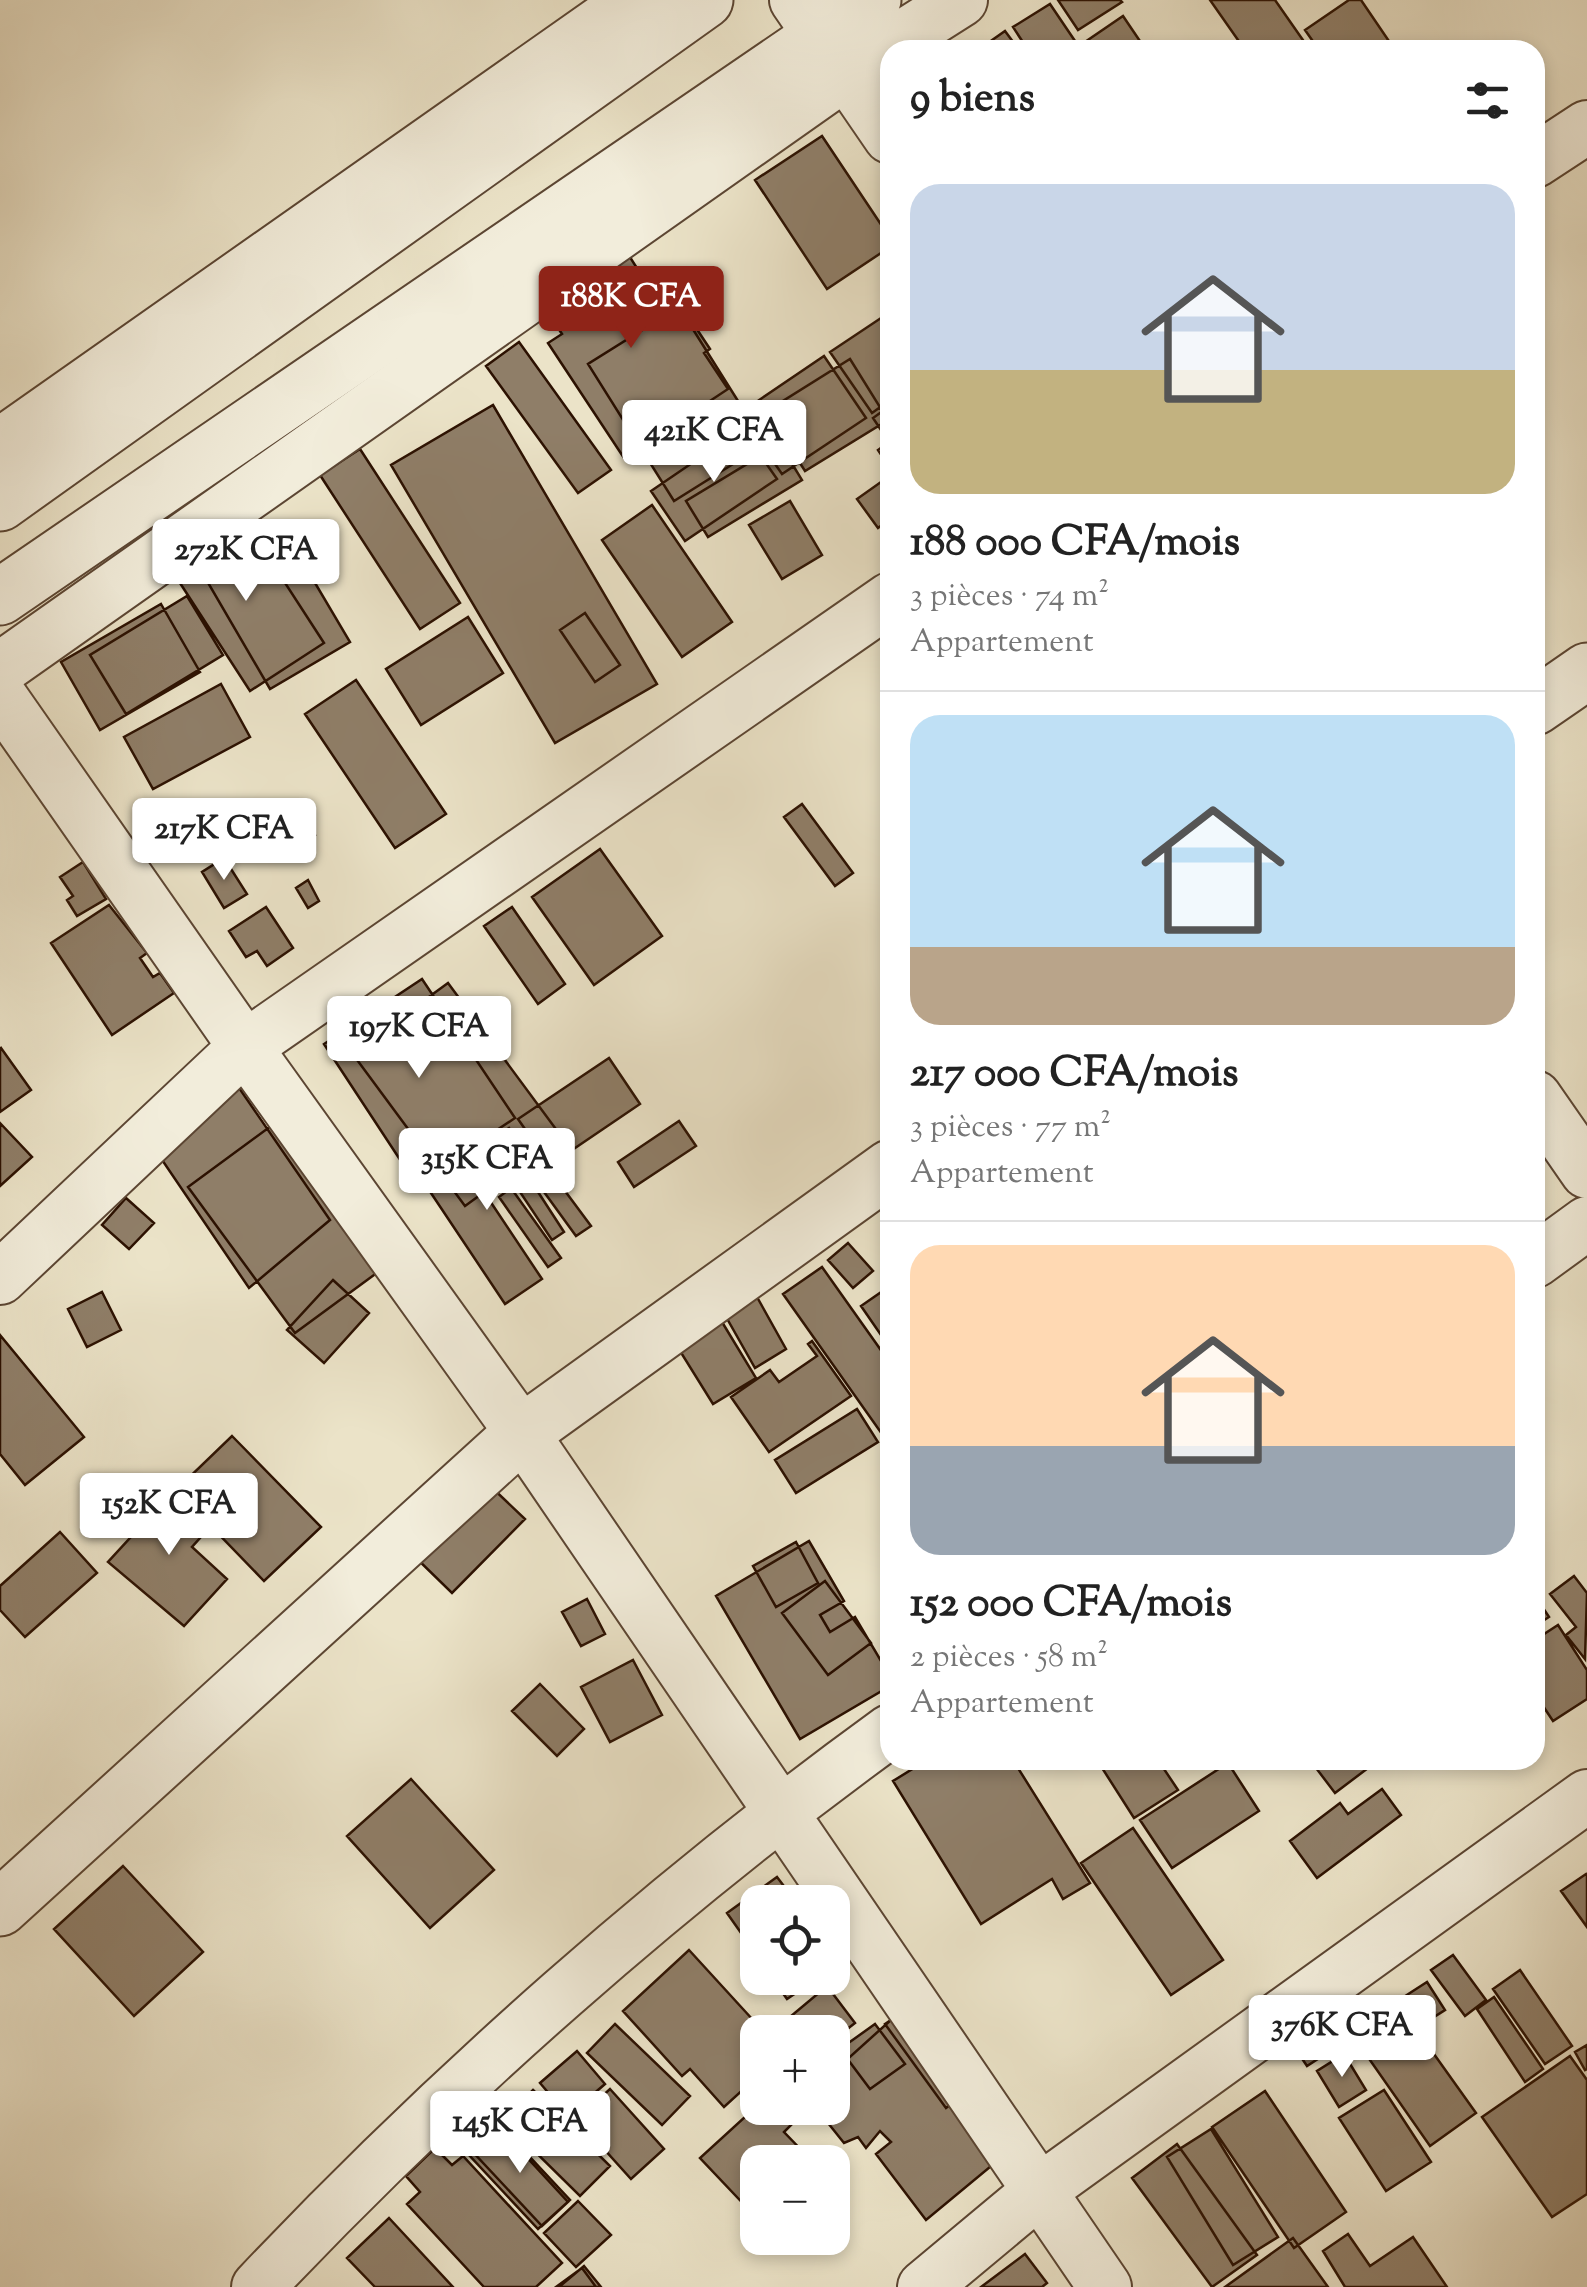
<!DOCTYPE html>
<html lang="fr">
<head>
<meta charset="utf-8">
<style>
  body { margin:0; font-family:"Sorts Mill Goudy",serif; background:#f6f6f6; color:#222; height:100vh; display:flex; flex-direction:column; font-size:38px; white-space:nowrap }
  * { box-sizing:border-box; margin:0 }
  p { font-size:32px; color:#767676 }
  .icon { flex:none; width:55px; height:55px; fill:none; stroke:currentColor; stroke-width:2; stroke-linecap:round; stroke-linejoin:round }
  .map { position:relative; flex:1; overflow:hidden }
  .drawer { position:absolute; left:880px; top:40px; width:665px; height:1730px; display:flex; flex-direction:column; background:#fff; border-radius:30px; box-shadow:0 5px 15px #0003 }
  .drawer>* { flex:none }
  .buttons { position:absolute; left:740px; top:1885px; display:grid; gap:20px }
  .buttons a { display:grid; place-items:center; width:110px; height:110px; border-radius:20px; background:#fff; box-shadow:0 5px 15px #0003; font-size:50px }
  .price { position:absolute; translate:-50% -85px; padding:0 22px; border-radius:10px; background:#fff; color:#222; font-size:32px; line-height:65px; filter:drop-shadow(0 2px 5px #0008) }
  .price::after { content:''; position:absolute; left:50%; top:60px; width:30px; height:22px; margin-left:-15px; background:inherit; clip-path:polygon(0 0,100% 0,50% 100%) }
  .price.active { background:#8f2418; color:#fff }
  ul { padding:0; list-style:none }
  li { display:grid; align-content:center; gap:20px; height:530px; padding:0 30px }
  li+li { border-top:2px solid #e0e0e0 }
  li span { display:grid; place-items:center; height:310px; border-radius:30px; color:#555 }
  li>.icon { margin-inline-start:auto }
  span .icon { width:180px; height:180px; fill:#fffc; stroke-width:1 }
  li b { font-size:42px }
  h2 { display:flex; justify-content:space-between; align-items:center; height:120px; padding:0 30px; font-size:42px }
  .map>svg:first-child { display:block }
  .building { fill:#8f7e68; stroke:#2c1101; stroke-width:2.5 }
  .lines { fill:none; stroke-linecap:round; stroke-linejoin:round }
  .minor-casing { stroke:#5c4633; stroke-width:56 }
  .tertiary-casing { stroke:#5c4633; stroke-width:59 }
  .minor { stroke:#f2eddb; stroke-width:52 }
  .tertiary { stroke:#f2eddb; stroke-width:55 }
</style>
</head>
<body>
<div class="map">
<svg width="1587" height="2287" viewBox="0 0 1587 2287">
  <rect width="100%" height="100%" fill="#ebe3c8"/>
  <filter id="stains"><feTurbulence type="fractalNoise" baseFrequency=".002" numOctaves="4"/><feColorMatrix values="0 0 0 0 .2 0 0 0 0 .09 0 0 0 0 .02 0 0 0 .5 -.17"/></filter>
  <radialGradient id="worn" r=".72"><stop offset=".6" stop-color="#630" stop-opacity="0"/><stop offset="1" stop-color="#630" stop-opacity=".3"/></radialGradient>
  <path class="building" d="M1058 0H1120L1122 2 1078 30Z
    M1210 0H1275L1305 43 1296 50H1245Z
    M1349 0H1361L1395 50H1319L1305 30Z
    M1050 4 1075 41 1061 50H1028L1013 27Z
    M1123 16 1146 50H1087L1082 44Z
    M1005 31 1019 50H978Z
    M822 136 890 238V247L827 289 755 180Z
    M623 246 645 281 659 272 710 349 704 353 728 389 624 458 548 343 562 334 540 301Z
    M679 307 765 444 674 501 588 364Z
    M890 312V400L872 413 830 352Z
    M519 342 611 470 578 493 486 366Z
    M824 356 866 418 782 474 740 413Z
    M850 359 888 420 805 471 767 411Z
    M493 405 657 684 555 743 391 465Z
    M890 406V468L878 450 889 442 873 418Z
    M742 429 777 479 685 541 651 491Z
    M780 444 802 480 708 537 686 501Z
    M360 449 460 603 420 629 320 475Z
    M888 477 890 519 878 528 857 499Z
    M790 501 822 555 782 579 749 525Z
    M652 505 732 622 682 657 602 540Z
    M243 518 324 643 250 691 169 566Z
    M279 522 350 642 270 689 200 569Z
    M187 596 223 655 126 714 90 655Z
    M161 604 200 672 100 730 61 662Z
    M585 613 620 665 595 682 560 630Z
    M468 617 503 673 421 725 386 669Z
    M356 680 446 814 395 848 305 714Z
    M221 684 250 737 153 789 124 737Z
    M802 804 853 873 835 886 784 817Z
    M304 816 315 835 270 859 260 841Z
    M600 849 662 936 594 985 532 897Z
    M224 858 247 894 224 908 202 872Z
    M83 862 106 899 77 916 67 900 73 896 60 877Z
    M308 880 319 901 308 908 296 888Z
    M109 905 147 953 140 958 153 977 160 973 174 993 112 1035 51 943Z
    M266 907 293 948 267 966 257 951 246 957 229 931Z
    M512 907 565 984 538 1004 484 926Z
    M422 979 515 1118 416 1184 324 1044Z
    M448 983 561 1136 465 1206 352 1053Z
    M1 1048 31 1090 0 1112V1049Z
    M609 1058 640 1104 550 1165 518 1119Z
    M235 1082 330 1220 249 1288 156 1151Z
    M286 1115 393 1261 295 1333 188 1187Z
    M679 1121 696 1146 634 1187 618 1162Z
    M0 1123 32 1157 0 1186Z
    M509 1128 532 1164 486 1195 542 1279 505 1304 425 1184Z
    M545 1164 591 1226 576 1236 531 1174Z
    M529 1178 564 1232 552 1240 516 1186Z
    M511 1188 561 1258 548 1267 499 1197Z
    M126 1198 154 1223 129 1249 102 1225Z
    M848 1243 873 1271 853 1288 828 1260Z
    M822 1267 890 1363V1428L882 1434 783 1294Z
    M333 1280 369 1313 324 1363 287 1330Z
    M890 1286V1348L861 1306Z
    M102 1292 121 1330 87 1347 68 1309Z
    M757 1297 786 1349 755 1368 725 1315Z
    M719 1317 756 1378 713 1404 675 1343Z
    M0 1335 84 1437 25 1485 0 1454Z
    M812 1341 851 1396 769 1452 731 1397 770 1370 779 1382 817 1356 808 1344Z
    M857 1409 878 1442 796 1493 775 1460Z
    M232 1436 321 1527 264 1581 176 1490Z
    M485 1481 525 1519 452 1593 413 1555Z
    M160 1487 208 1529 192 1547 227 1579 184 1626 108 1562 140 1527 131 1519Z
    M60 1532 97 1573 25 1637 0 1610V1586Z
    M809 1541 844 1601 820 1615 830 1632 855 1617 890 1676V1686L800 1739 716 1596Z
    M796 1542 818 1583 776 1607 753 1566Z
    M1574 1576 1587 1593 1585 1659 1566 1635 1576 1627 1550 1594Z
    M825 1581 871 1643 828 1675 782 1613Z
    M1535 1596 1549 1617 1535 1626Z
    M587 1599 605 1634 581 1646 562 1612Z
    M1558 1625 1587 1670V1699L1553 1721 1535 1694V1640Z
    M633 1660 662 1715 610 1742 581 1687Z
    M540 1684 584 1729 557 1756 512 1711Z
    M927 1760H1013L1090 1883 1063 1899 1052 1879 981 1924 893 1781Z
    M1097 1760H1158L1178 1790 1134 1818Z
    M1310 1760H1368L1372 1765 1335 1793Z
    M1228 1763 1259 1811 1172 1868 1140 1820Z
    M411 1779 494 1870 430 1928 347 1836Z
    M1382 1789 1401 1815 1317 1878 1290 1841 1340 1803 1348 1814Z
    M1133 1828 1223 1960 1171 1995 1081 1863Z
    M123 1866 203 1952 134 2016 54 1929Z
    M1586 1874 1587 1876V1927L1561 1891Z
    M777 1877 796 1902H758V1957L727 1913Z
    M689 1950 764 2032H758V2076L724 2107 690 2069 682 2076 623 2011Z
    M1453 1955 1486 2000 1465 2016 1431 1970Z
    M1520 1970 1572 2046 1545 2064 1493 1989Z
    M772 1978H818L787 1999Z
    M1427 1982 1445 2010 1418 2027 1399 2000Z
    M827 1986 855 2023 832 2041V2032H772Z
    M1494 1997 1543 2069 1525 2082 1477 2009Z
    M1394 1998 1476 2113 1430 2146 1349 2030Z
    M902 2010 996 2162 926 2220 876 2154 891 2142 880 2131 866 2148 858 2137 844 2143 816 2108H832V2073Z
    M901 2013 961 2097 946 2108 885 2024Z
    M615 2024 690 2096 662 2125 587 2053Z
    M875 2024 905 2064 870 2089 840 2049Z
    M1320 2028 1333 2049 1307 2066 1293 2045Z
    M1587 2045V2069L1585 2070 1575 2052Z
    M577 2051 605 2084 568 2116 540 2083Z
    M1344 2054 1366 2090 1339 2107 1317 2071Z
    M1570 2056 1587 2080V2194L1552 2217 1482 2117Z
    M610 2089 664 2149 631 2179 577 2119Z
    M533 2090 610 2166 580 2196 503 2120Z
    M1384 2090 1431 2162 1386 2191 1339 2118Z
    M1265 2091 1346 2212 1294 2248 1212 2127Z
    M758 2105 786 2108 797 2119 784 2132 811 2160 758 2162V2211L753 2214 700 2158Z
    M498 2126 568 2202 542 2226 472 2151Z
    M501 2126 570 2200 538 2229 469 2155Z
    M1211 2129 1278 2237 1233 2265 1167 2157Z
    M1177 2144 1257 2255 1212 2287 1132 2178Z
    M435 2148 452 2165 463 2156 562 2263 536 2287H484L407 2204 420 2192 406 2176Z
    M578 2201 611 2235 576 2267 544 2233Z
    M389 2218 453 2287H375L347 2258Z
    M1348 2234 1370 2266 1413 2237 1447 2287H1345L1323 2251Z
    M1293 2238 1328 2287H1225Z
    M1025 2254 1047 2283 1042 2287H981Z
    M584 2266 601 2287H559Z
    M582 2268 596 2287H556Z"/>
  <g class="lines">
    <defs>
      <path id="minor" d="M796 0 890 137
        M1535 161 1587 127
        M0 445 633 0
        M0 669 846 73 961 0
        M0 696 245 1047 522 1433 1105 2287
        M1535 1097 1587 1172
        M1535 1261 1587 1223
        M0 1278 245 1047 890 599
        M258 2287C447 2087 668 1892 890 1731
        M924 2287 1039 2191 1587 1796"/>
      <path id="tertiary" d="M0 503 705 0
        M0 597 873 0
        M1535 707 1587 671
        M0 1908 522 1433 890 1168"/>
    </defs>
    <use href="#minor" class="minor-casing"/>
    <use href="#tertiary" class="tertiary-casing"/>
    <use href="#minor" class="minor"/>
    <use href="#tertiary" class="tertiary"/>
  </g>
  <rect width="100%" height="100%" filter="url(#stains)"/>
  <rect width="100%" height="100%" fill="url(#worn)"/>
</svg>
<div class="buttons">
<a><svg class="icon" aria-label="locate" viewBox="0 0 24 24"><circle cx="12" cy="12" r="6"/><path d="M12 2v4M12 18v4M2 12h4M18 12h4"/></svg></a>
<a>+</a>
<a>−</a>
</div>
<b class="price active" style="left:631px;top:351px">188K CFA</b>
<b class="price" style="left:714px;top:485px">421K CFA</b>
<b class="price" style="left:246px;top:604px">272K CFA</b>
<b class="price" style="left:224px;top:883px">217K CFA</b>
<b class="price" style="left:419px;top:1081px">197K CFA</b>
<b class="price" style="left:487px;top:1213px">315K CFA</b>
<b class="price" style="left:169px;top:1558px">152K CFA</b>
<b class="price" style="left:1342px;top:2080px">376K CFA</b>
<b class="price" style="left:520px;top:2176px">145K CFA</b>
<section class="drawer">
<h2>9 biens<svg class="icon" aria-label="filters" viewBox="0 0 24 24"><path d="M4 7h16M4 17h16"/><circle cx="9" cy="7" r="2"/><circle cx="15" cy="17" r="2"/></svg></h2>
<ul>
<li><span style="background:linear-gradient(#c9d6e8 60%,#c2b280 0)"><svg class="icon" aria-label="home" viewBox="0 0 24 24"><path d="M3 11l9-7 9 7M6 9v11h12V9"/></svg></span><div><b>188 000 CFA/mois</b><p>3 pièces · 74 m²</p><p>Appartement</p></div></li>
<li><span style="background:linear-gradient(#bfe0f5 75%,#b9a48a 0)"><svg class="icon" aria-label="home" viewBox="0 0 24 24"><path d="M3 11l9-7 9 7M6 9v11h12V9"/></svg></span><div><b>217 000 CFA/mois</b><p>3 pièces · 77 m²</p><p>Appartement</p></div></li>
<li><span style="background:linear-gradient(#ffd9b3 65%,#9aa5b1 0)"><svg class="icon" aria-label="home" viewBox="0 0 24 24"><path d="M3 11l9-7 9 7M6 9v11h12V9"/></svg></span><div><b>152 000 CFA/mois</b><p>2 pièces · 58 m²</p><p>Appartement</p></div></li>
</ul>
</section>
</div>
</body>
</html>
